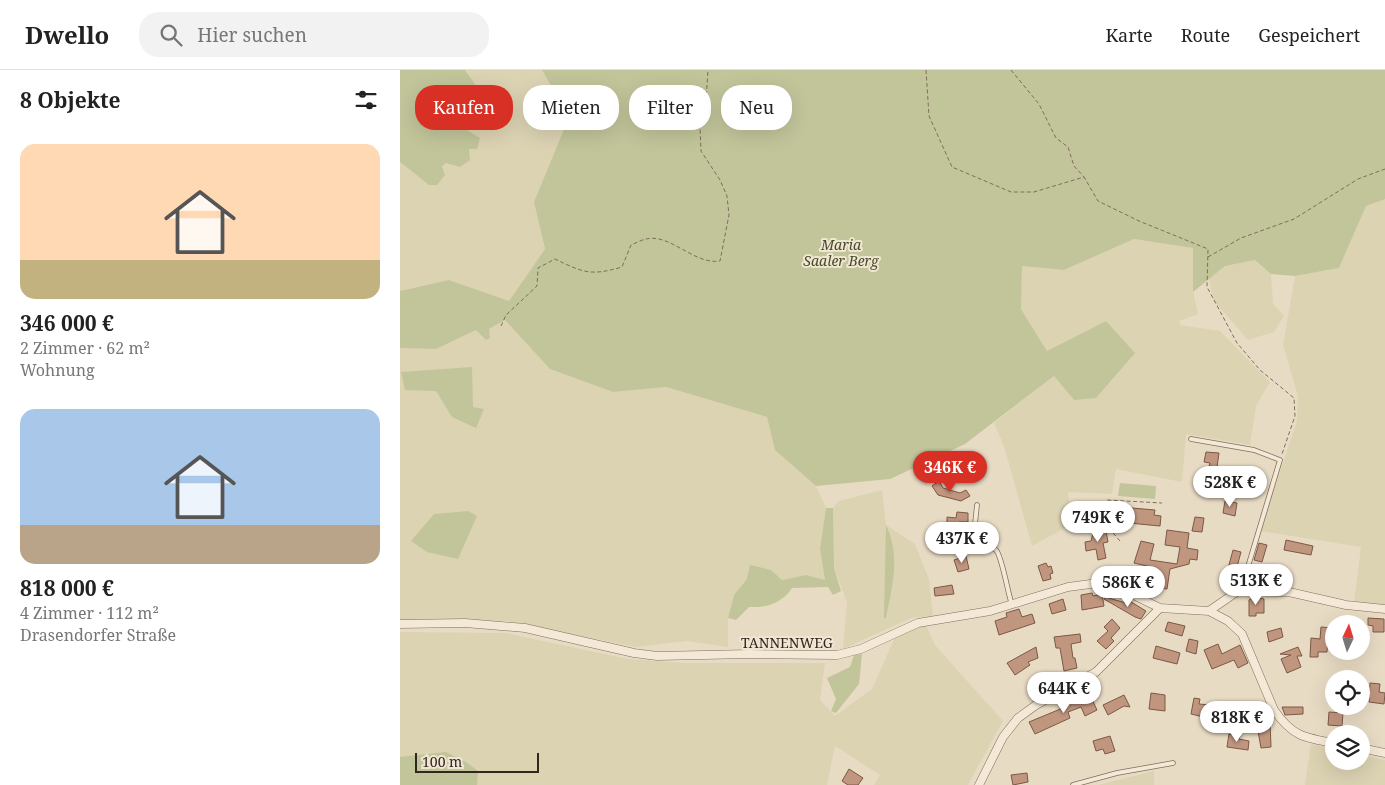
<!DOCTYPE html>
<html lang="de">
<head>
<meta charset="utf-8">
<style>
  body { margin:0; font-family:"Noto Serif",serif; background:#f2f2f2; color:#222; height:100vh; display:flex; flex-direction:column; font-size:19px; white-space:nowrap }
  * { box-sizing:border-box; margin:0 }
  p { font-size:16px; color:#767676 }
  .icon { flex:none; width:28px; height:28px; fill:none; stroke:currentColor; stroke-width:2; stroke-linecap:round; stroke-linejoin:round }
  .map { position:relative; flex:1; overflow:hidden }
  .sheet { display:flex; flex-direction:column; background:#fff; width:400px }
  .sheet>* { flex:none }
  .guide { position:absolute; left:15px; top:15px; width:475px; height:45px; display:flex; gap:10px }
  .needle { width:32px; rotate:4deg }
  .tools { position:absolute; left:925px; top:545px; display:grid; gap:10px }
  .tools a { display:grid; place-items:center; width:45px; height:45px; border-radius:50%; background:#fff; box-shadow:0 5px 20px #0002; font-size:25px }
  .scale { position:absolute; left:15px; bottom:12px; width:124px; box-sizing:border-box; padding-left:5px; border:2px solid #32271f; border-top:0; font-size:14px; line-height:18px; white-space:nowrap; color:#32271f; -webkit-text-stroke:4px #f0e6d3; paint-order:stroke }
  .price { position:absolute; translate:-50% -42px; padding:0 11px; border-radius:18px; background:#fff; color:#222; font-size:16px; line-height:32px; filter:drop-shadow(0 1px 2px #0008) }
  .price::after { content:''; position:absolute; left:50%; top:30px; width:15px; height:11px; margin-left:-8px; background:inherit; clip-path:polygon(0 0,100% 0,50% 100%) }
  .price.active { background:#d93025; color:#fff }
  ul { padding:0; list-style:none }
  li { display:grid; align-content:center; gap:10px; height:265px; padding:0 20px }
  li span { display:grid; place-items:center; height:155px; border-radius:15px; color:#555 }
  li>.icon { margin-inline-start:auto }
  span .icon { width:90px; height:90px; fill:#fffc; stroke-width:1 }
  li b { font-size:21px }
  h2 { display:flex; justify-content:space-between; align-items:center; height:60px; padding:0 20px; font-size:21px }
  .chip { padding:0 18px; border-radius:20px; background:#fff; box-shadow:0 5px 20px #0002; font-size:18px; line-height:45px }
  .chip.active { background:#d93025; color:#fff }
  header { display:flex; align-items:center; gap:30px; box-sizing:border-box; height:70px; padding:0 25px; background:#fff; border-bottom:1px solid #e0e0e0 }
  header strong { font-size:24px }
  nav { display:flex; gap:28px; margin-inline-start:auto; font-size:18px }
  .search { width:350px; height:45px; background:#f2f2f2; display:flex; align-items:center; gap:12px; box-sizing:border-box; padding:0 18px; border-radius:20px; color:#767676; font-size:19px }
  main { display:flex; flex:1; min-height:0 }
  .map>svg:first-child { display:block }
  .farmland { fill:#dcd3b3 }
  .green { fill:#c2c49a }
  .building { fill:#c1967f; stroke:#7c5846 }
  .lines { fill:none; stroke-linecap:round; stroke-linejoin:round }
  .service-casing { stroke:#806d5d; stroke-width:5.5 }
  .minor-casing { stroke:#806d5d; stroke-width:9 }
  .path { stroke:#806d5d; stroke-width:1; stroke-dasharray:4 2.5; stroke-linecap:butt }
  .service { stroke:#f4e9d6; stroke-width:4 }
  .minor { stroke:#f4e9d6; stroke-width:8 }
  .labels { text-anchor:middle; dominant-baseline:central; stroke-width:4; stroke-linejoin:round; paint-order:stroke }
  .park-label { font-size:14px; font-style:italic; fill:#454c28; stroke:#f0e6d3 }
  .street-label { font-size:14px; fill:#32271f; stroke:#f0e6d3 }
</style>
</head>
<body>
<header>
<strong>Dwello</strong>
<div class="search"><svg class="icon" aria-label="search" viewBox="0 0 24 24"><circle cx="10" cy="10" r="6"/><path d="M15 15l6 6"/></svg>Hier suchen</div>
<nav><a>Karte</a><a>Route</a><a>Gespeichert</a></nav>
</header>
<main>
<section class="sheet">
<h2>8 Objekte<svg class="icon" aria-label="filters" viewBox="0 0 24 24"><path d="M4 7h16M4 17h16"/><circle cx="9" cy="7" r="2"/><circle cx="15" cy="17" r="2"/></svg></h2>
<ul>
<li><span style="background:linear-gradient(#ffd9b3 75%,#c2b280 0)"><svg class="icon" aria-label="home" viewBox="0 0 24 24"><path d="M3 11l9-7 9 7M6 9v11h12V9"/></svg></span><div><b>346 000 €</b><p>2 Zimmer · 62 m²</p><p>Wohnung</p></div></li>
<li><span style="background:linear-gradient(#a9c7e8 75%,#b9a48a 0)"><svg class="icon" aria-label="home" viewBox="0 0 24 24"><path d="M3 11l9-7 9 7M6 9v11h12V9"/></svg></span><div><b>818 000 €</b><p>4 Zimmer · 112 m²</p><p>Drasendorfer Straße</p></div></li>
</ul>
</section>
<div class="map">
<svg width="985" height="715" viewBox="0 0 985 715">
  <rect width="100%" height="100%" fill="#e8dbc4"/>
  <path class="farmland" d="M65 0H142L169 47 134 132 145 179 109 231 49 210 0 221V92L29 115 46 93 67 60 86 42V30Z
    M985 129V536L954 533 961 477 860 461 897 351 898 326 883 275 895 206 939 198 966 136Z
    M734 169 793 178V221L798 244 779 251 780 255 820 261 870 312 856 336 850 375 786 364 782 412 716 399 712 424 668 422 672 454 632 476 604 376 594 353 654 306 674 330 706 251 647 281 621 239 622 195 664 200Z
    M855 190 871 204 873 234 884 246 874 262 848 270 813 230 809 209 825 196Z
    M105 250 150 299 213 322 266 317 367 347 375 380 416 416 426 438 420 479 425 510 406 505 382 510 371 500 347 509 334 525 328 548V577L287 571 236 577 107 551 0 550V278L36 279 76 260 89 259Z
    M482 420 486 455 515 474 529 509 533 546 511 548 443 579 447 532 434 498 433 438 439 431Z
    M526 555 535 575 603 651 568 715H474L480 705 435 676 427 715H0V562L106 563 228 589 286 593H425L420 630 435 646 472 619 495 567Z
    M911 674 934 679V691H961V685L985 690V715H905Z
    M754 701V715H698Z"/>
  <path class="green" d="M0 0H65L86 30V42L67 60 80 68 77 79H69L70 90 60 97 46 93 42 97 45 105 37 115H29L0 92Z
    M142 0H985V129L966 136 939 198 895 206 871 204 855 190 825 196 793 222V178L734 169 664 200 622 196 621 239 647 281 706 251 735 283 696 328 674 330 654 306 565 374 490 409 416 416 375 380 367 347 266 317 213 322 150 299 105 250 89 259 90 268 86 270 76 260 36 279 0 278V221L49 210 109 231 145 179 134 132 169 47Z
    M72 297 73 337 84 339 76 358 52 347 36 321 5 320 1 302Z
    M720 413 756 416 755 429 718 426Z
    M426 438H433L434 498 441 521 433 525 428 517 392 518C382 533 367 538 349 537L336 550 328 548 334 525 347 509 350 495 371 500 382 510 406 505 425 510 420 479Z
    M68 441 77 446 58 489 27 482 11 471 34 444Z
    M486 455C501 488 492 515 486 548H484Z
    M462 584 459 614 436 643 431 641 436 629 427 608 450 597 454 585Z
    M46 682 66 692 78 701 77 715H0V687Z"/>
  <path class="building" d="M806 382 819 383 817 397 809 396 810 393 804 392Z
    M539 411 543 418 560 423 566 420 570 426 561 431 538 425 532 416Z
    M825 431 837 433 835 446 823 443Z
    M709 436 755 440 754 445 761 446 760 456 708 451Z
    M557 442 568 443V452H559L558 462 547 460V447L556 448Z
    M795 447 804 448 802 462 792 461Z
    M694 459 706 461 708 472 703 473 706 488 698 490 696 479 686 481 685 472 691 471Z
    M767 460 789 463 787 478 798 480 797 490 790 489 789 494 770 499 767 519 753 517 755 498 734 493 741 471 754 474 750 490 777 494 780 477 765 475Z
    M886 470 913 476 911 485 884 480Z
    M859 473 867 475 862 492 854 490Z
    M833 480 841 482 834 508 826 506Z
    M566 486 569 499 558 502 554 490Z
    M646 493 648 497 651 496 653 503 650 504 651 509 643 511 638 496Z
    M884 499 885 511 871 512 870 500Z
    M552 515 554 524 535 526 534 518Z
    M692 523 693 526 702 524 704 536 682 540 681 525Z
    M705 527 726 533 728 530 746 541 741 549 735 547 704 529Z
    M854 527 864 529V543H856V546H849V530Z
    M663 529 666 540 652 544 649 534Z
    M619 539 622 547 632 544 635 553 599 565 595 551 607 547 606 543Z
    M968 548 984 549V562H973V556L968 555Z
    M712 549 720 558 711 568 714 571 706 579 697 571 708 561 704 557Z
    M768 552 785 556 782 566 765 561Z
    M921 557 934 558V570L928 569 927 582H918V587H910L911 568 920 569Z
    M881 558 883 567 869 572 867 562Z
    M680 564 681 572 671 574 673 588H675L677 598 664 601 660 578H656L654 567Z
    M789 569 798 571 796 584 786 581Z
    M818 574 822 584 840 575 848 593 838 598 834 590 812 599 804 580Z
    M756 576 780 583 777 594 753 588Z
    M636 577 638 588 628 592 630 595 615 605 607 593Z
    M898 577 902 586H897L901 597 887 603 881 589 891 585 880 584Z
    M970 613 980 614 979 622 985 623 984 634 969 632Z
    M751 623 765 625V641L749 639Z
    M681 624 683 628 690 625 697 640 685 646 681 637 668 642 670 648 635 664 629 652 658 640 674 631 672 628Z
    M724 625 730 637 724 636 708 645 703 635Z
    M794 628 800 629 799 634 810 635 808 648 791 644Z
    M882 637H903V644L885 645Z
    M822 639 835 641 832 656 819 652Z
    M929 642 943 643 942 656 928 655Z
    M870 652 871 677 861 678 858 661 861 660V653Z
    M829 664 840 666 839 669 849 671 848 680 827 677Z
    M710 666 715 681 705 684 703 679 696 681 693 671Z
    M449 699 463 708 458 715H448L442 711Z
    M627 703 628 712 613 715 611 705Z"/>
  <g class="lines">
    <defs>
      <path id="service" d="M791 369 854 380 880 390 847 500 838 521
        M577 435 573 473C580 480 589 475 596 480 602 486 608 524 612 535
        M673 715 717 703 773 693"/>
      <path id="minor" d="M809 541 838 521 889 522 946 535 985 539
        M0 554 65 553 125 558 234 583 257 586 349 584 437 585 461 579 518 553 590 541 668 517 698 513 713 515 760 538 809 541 828 551 842 564 874 640C892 666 904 668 934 673
        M961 678 985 683
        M579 715 603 667 618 648 636 635 696 602 760 538"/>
    </defs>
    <use href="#service" class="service-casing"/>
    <use href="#minor" class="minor-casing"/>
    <path class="path" d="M526 0 529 46 552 97 611 122H634L684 107 698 131 739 151 808 179 807 217 837 273 860 300 894 328 895 346 882 384
      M611 0 639 34 656 68 668 77 674 96 684 107
      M808 187 841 168 894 149 958 109 985 99
      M101 256 106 245 137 216 138 198 155 189C184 203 191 206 222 197L231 175C236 173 241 170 246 169 270 163 294 195 320 191L329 145 327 126 320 110 301 81 300 58 306 31 308 0
      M720 471 703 451 699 436 707 430 762 433"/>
    <use href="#service" class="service"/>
    <use href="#minor" class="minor"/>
  </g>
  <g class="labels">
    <g class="park-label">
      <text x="441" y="174">Maria<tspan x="441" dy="16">Saaler Berg</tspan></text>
    </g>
    <g class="street-label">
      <text x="387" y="572">TANNENWEG</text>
    </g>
  </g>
</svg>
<div class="tools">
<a><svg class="needle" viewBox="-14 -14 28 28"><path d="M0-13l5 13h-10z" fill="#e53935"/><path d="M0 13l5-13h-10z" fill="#767676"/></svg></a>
<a><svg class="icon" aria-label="locate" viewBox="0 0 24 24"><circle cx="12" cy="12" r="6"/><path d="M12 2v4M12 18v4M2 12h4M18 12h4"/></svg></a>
<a><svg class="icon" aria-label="layers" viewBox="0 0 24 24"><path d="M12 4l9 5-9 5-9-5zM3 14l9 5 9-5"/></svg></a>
</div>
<div class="scale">100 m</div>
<b class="price active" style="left:550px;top:423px">346K €</b>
<b class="price" style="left:830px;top:438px">528K €</b>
<b class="price" style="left:698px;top:473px">749K €</b>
<b class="price" style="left:562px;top:494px">437K €</b>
<b class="price" style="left:856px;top:536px">513K €</b>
<b class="price" style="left:728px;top:538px">586K €</b>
<b class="price" style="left:664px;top:644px">644K €</b>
<b class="price" style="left:837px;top:673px">818K €</b>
<div class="guide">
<a class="chip active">Kaufen</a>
<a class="chip">Mieten</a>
<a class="chip">Filter</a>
<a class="chip">Neu</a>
</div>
</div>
</main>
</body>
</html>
